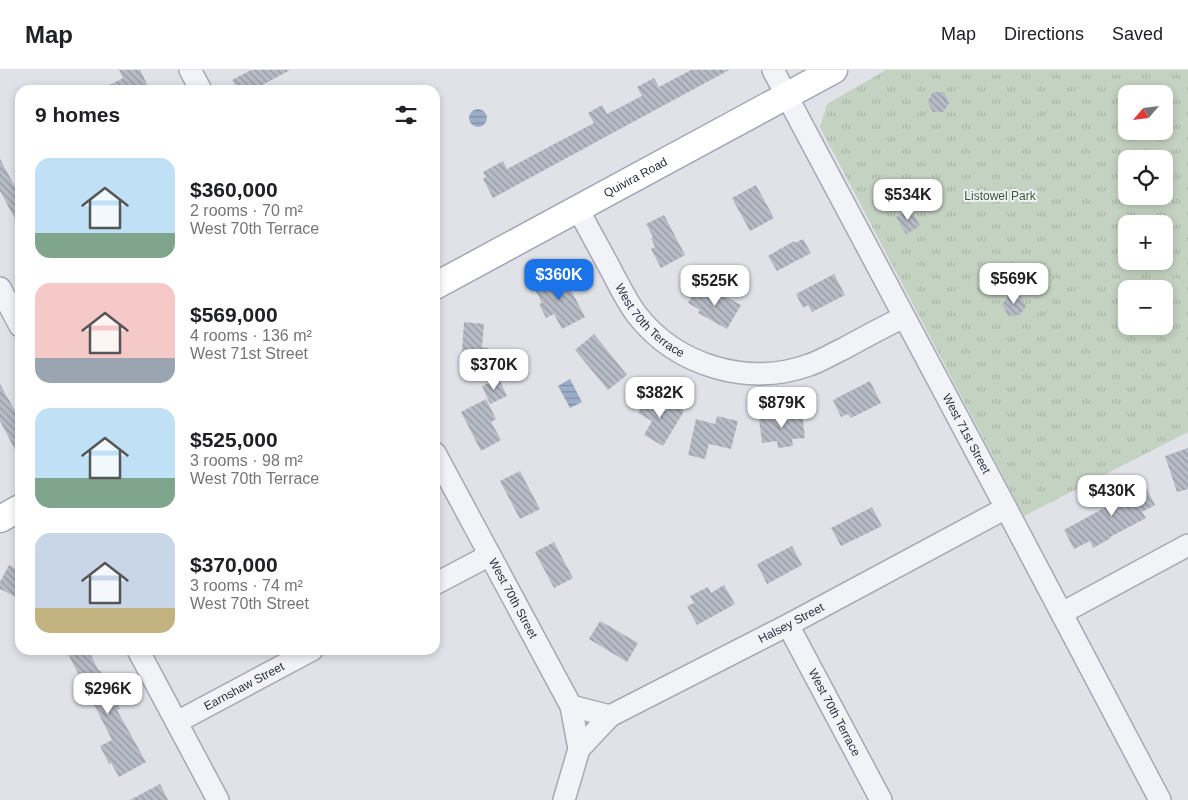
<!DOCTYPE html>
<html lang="en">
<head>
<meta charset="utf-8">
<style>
  body { margin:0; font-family:Helvetica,sans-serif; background:#f6f6f6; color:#202124; height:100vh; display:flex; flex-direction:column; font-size:19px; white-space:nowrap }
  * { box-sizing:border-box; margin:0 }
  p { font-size:16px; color:#757577 }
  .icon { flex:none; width:28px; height:28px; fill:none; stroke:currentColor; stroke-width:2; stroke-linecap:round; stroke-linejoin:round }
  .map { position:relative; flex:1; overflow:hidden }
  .panel { position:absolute; left:15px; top:15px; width:425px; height:570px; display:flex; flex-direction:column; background:#fff; border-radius:15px; box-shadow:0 2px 8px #0003 }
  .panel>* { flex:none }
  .needle { width:32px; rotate:242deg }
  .fabs { position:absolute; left:1118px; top:15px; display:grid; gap:10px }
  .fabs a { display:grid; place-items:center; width:55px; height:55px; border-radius:10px; background:#fff; box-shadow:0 2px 8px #0003; font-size:25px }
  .price { position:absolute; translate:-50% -42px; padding:0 11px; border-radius:10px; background:#fff; color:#222; font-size:16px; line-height:32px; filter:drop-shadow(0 1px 2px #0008) }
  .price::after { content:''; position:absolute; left:50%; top:30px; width:15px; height:11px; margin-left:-8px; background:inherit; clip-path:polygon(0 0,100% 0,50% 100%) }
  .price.current { background:#1a73e8; color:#fff }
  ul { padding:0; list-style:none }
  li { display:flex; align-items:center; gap:15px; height:125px; padding:0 20px }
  li span { display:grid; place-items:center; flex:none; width:140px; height:100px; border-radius:15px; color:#555 }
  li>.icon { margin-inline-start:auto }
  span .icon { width:60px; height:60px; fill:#fffc; stroke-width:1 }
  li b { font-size:21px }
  h2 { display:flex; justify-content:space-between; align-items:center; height:60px; padding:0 20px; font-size:21px }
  header { display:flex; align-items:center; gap:30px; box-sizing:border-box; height:70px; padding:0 25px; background:#fff; border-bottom:1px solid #e0e0e0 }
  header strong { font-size:24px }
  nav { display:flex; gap:28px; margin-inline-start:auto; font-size:18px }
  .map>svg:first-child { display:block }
  .park { fill:url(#park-tufts); fill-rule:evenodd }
  .water { fill:url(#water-rules) }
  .building { fill:url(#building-back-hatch) }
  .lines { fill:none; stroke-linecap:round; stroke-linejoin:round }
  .minor-casing { stroke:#a5a9b2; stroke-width:24 }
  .major-casing { stroke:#a0a6b3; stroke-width:29 }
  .minor { stroke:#f2f3f7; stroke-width:21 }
  .major { stroke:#fff; stroke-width:26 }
  .labels { text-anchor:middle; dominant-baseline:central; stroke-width:4; stroke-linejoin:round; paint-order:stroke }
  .street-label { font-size:12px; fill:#292f3f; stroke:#eff1f6 }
  .park-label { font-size:12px; fill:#3b5a37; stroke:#eff1f6 }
</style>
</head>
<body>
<header>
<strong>Map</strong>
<nav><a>Map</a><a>Directions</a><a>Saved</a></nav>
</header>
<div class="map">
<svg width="1188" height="730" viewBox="0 0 1188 730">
  <defs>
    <pattern id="park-tufts" width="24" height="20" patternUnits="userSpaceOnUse" patternTransform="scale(1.25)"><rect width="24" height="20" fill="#c4d2c1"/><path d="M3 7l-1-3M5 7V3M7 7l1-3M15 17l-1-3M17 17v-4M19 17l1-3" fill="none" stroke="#a8b5a7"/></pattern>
    <pattern id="water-rules" width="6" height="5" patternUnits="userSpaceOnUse" patternTransform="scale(1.25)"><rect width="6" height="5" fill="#9cadc7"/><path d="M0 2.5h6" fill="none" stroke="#7f8da3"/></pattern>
    <pattern id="building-back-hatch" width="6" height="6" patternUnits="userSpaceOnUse" patternTransform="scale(1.25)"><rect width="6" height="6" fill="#b7bbc5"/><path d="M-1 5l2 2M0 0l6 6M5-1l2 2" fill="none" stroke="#9598a1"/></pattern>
  </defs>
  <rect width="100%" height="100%" fill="#e0e2e8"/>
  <path class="park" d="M886 0H1188V362L1024 446 820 57 827 34ZM1126 24H1164V61H1126ZM1126 89H1164V126H1126ZM1126 154H1164V191H1126ZM1126 219H1164V256H1126Z"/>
  <path class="water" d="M469 48a9 9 0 1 1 18 0a9 9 0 1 1-18 0Z
    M570 309 582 332 570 338 558 316Z"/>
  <path class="building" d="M119 0H140L150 20H100L123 8Z
    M251 0H290L253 20H238L232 10Z
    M691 0H729L493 128 483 109 486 107 483 102 503 91 507 99 594 53 588 43 602 35 607 44 642 26 637 17 654 8 659 17Z
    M933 22H944L949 33 943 42H933L930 37 928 31Z
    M0 89 20 126V158L0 121Z
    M756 115 774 148 750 161 732 128Z
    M911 139 920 156 906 164 896 147Z
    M664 145 685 185 661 198 651 179 655 177 651 168 653 167 646 154Z
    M803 169 811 183 777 201 768 186 794 171 795 173Z
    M562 203 585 247 562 259 554 244 546 248 539 234 542 233 534 218Z
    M834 204 845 225 812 242 808 235 803 238 796 224Z
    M712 219 741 235 727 259 698 243 700 240 688 233 695 220 708 227Z
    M1010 224 1021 226 1026 236 1020 245H1008L1002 234Z
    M464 252 484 254 482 277 488 278 487 296 461 295Z
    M594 264 627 305 608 320 575 280Z
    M499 309 507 326 490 334 482 316Z
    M870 311 881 333 851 348 848 344 841 347 833 330Z
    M0 314 20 350V389L0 351Z
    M648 324 664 333 665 330 684 341 663 376 644 365 652 351 638 343Z
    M486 329 496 349 491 352 501 370 481 381 461 342Z
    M802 343 805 368 792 369 793 376 778 378 777 371 762 373 759 348Z
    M717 346 738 351 731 379 709 374 705 389 688 385 696 349 715 354Z
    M1188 378V419L1177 422 1165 386Z
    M520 401 540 439 520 449 500 411Z
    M1143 412 1155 435 1142 442 1146 448 1110 467 1111 468 1093 478 1090 471 1074 479 1064 460 1115 432 1110 424 1122 418 1124 422Z
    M872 437 882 456 841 476 831 458Z
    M554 472 573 508 554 518 535 482Z
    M792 476 802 495 767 514 757 494Z
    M9 495 20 501V529L0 519V512Z
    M724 515 735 534 697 555 687 536 694 533 690 526 708 517 711 523Z
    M600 551 638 573 627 592 589 569Z
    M66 580H88L99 601 100 600 120 639 117 640 146 692 119 707 111 693 109 694 100 676 112 670Z
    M160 714 168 730H130Z"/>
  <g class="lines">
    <defs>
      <g id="minor">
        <path d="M190 0 201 20"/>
        <path id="s1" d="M773 0 1006 438 1160 730"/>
        <path id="s2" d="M578 139C589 160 601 181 612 202 620 217 627 232 637 245 677 296 748 317 809 295 821 291 832 284 843 279 863 268 883 257 904 247"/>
        <path d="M0 218 20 256"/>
        <path id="s3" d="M435 383 571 636 579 679 564 730"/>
        <path d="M435 514 490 485"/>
        <path d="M1062 543 1188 475"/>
        <path id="s4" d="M788 555 881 730"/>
        <path d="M138 580 218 730"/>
        <path id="s5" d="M571 636 610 646 788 555 1006 438"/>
        <path id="s6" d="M177 652 312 580"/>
        <path d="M579 679 610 646"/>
      </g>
      <g id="major">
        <path id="s7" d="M435 216 834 0"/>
        <path d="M0 449 20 438"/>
      </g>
    </defs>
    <use href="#minor" class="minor-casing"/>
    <use href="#major" class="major-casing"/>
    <use href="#minor" class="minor"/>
    <use href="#major" class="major"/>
  </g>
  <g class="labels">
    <g class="street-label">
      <text stroke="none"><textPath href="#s7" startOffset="228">Quivira Road</textPath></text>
      <text stroke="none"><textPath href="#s2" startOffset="134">West 70th Terrace</textPath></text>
      <text stroke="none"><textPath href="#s1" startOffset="412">West 71st Street</textPath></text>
      <text stroke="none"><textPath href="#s3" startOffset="165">West 70th Street</textPath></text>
      <text stroke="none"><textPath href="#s5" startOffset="244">Halsey Street</textPath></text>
      <text stroke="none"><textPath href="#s6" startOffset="76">Earnshaw Street</textPath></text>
      <text stroke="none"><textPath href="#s4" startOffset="99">West 70th Terrace</textPath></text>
    </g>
    <g class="park-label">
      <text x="1000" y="126">Listowel Park</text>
    </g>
  </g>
</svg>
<div class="fabs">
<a><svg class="needle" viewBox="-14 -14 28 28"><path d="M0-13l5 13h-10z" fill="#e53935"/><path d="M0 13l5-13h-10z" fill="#757577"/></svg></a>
<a><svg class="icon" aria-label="locate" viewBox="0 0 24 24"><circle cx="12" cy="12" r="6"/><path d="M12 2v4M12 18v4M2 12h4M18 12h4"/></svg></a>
<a>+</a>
<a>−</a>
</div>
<b class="price" style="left:908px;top:151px">$534K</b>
<b class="price current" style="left:559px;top:231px">$360K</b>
<b class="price" style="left:1014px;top:235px">$569K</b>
<b class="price" style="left:715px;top:237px">$525K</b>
<b class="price" style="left:494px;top:321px">$370K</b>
<b class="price" style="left:660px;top:349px">$382K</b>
<b class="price" style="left:782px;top:359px">$879K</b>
<b class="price" style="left:1112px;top:447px">$430K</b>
<b class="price" style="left:108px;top:645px">$296K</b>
<section class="panel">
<h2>9 homes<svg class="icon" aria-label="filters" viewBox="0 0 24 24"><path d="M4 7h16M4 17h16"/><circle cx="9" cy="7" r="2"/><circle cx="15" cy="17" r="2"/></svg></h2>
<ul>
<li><span style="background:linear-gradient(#bfe0f5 75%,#7fa58c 0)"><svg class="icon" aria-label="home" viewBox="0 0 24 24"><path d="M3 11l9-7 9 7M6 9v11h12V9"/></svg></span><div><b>$360,000</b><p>2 rooms · 70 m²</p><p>West 70th Terrace</p></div></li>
<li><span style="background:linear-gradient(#f6c9c9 75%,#9aa5b1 0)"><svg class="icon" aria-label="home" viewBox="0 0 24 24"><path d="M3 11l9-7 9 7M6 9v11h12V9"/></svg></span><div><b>$569,000</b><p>4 rooms · 136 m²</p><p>West 71st Street</p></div></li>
<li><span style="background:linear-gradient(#bfe0f5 70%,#7fa58c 0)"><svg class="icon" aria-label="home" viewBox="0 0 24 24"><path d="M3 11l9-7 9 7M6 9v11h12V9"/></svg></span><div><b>$525,000</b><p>3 rooms · 98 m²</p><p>West 70th Terrace</p></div></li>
<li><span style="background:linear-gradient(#c9d6e8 75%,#c2b280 0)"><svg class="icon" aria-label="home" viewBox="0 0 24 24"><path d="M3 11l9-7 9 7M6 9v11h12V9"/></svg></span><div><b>$370,000</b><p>3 rooms · 74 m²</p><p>West 70th Street</p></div></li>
</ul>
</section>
</div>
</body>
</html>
